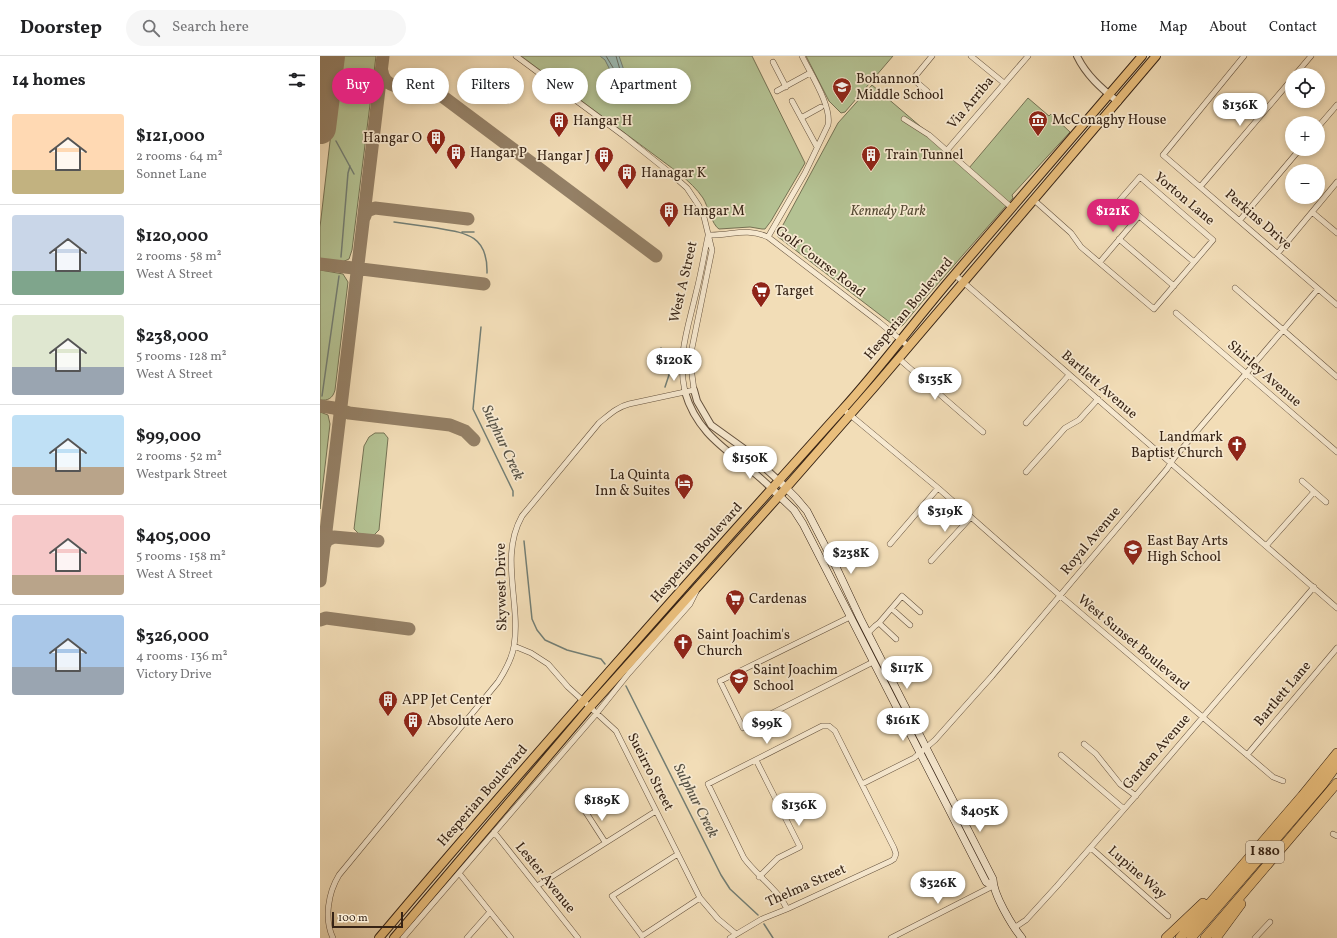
<!DOCTYPE html>
<html lang="en">
<head>
<meta charset="utf-8">
<style>
  body { margin:0; font-family:Vollkorn,serif; background:#f6f6f6; color:#202124; height:100vh; display:flex; flex-direction:column; font-size:15px; white-space:nowrap }
  * { box-sizing:border-box; margin:0 }
  p { font-size:13px; color:#757577 }
  .icon { flex:none; width:22px; height:22px; fill:none; stroke:currentColor; stroke-width:2; stroke-linecap:round; stroke-linejoin:round }
  .map { position:relative; flex:1; overflow:hidden }
  .sheet { display:flex; flex-direction:column; background:#fff; width:320px }
  .sheet>* { flex:none }
  .guide { position:absolute; left:12px; top:12px; width:380px; height:36px; display:flex; gap:8px }
  .controls { position:absolute; left:965px; top:12px; display:grid; gap:8px }
  .controls a { display:grid; place-items:center; width:40px; height:40px; border-radius:50%; background:#fff; box-shadow:0 2px 6px #0003; font-size:20px }
  .scale { position:absolute; left:12px; bottom:10px; width:71px; box-sizing:border-box; padding-left:4px; border:2px solid #362315; border-top:0; font-size:11px; line-height:14px; white-space:nowrap; color:#362315; -webkit-text-stroke:3px #f7e9d0; paint-order:stroke }
  .price { position:absolute; translate:-50% -34px; padding:0 9px; border-radius:14px; background:#fff; color:#222; font-size:13px; line-height:26px; filter:drop-shadow(0 1px 2px #0008) }
  .price::after { content:''; position:absolute; left:50%; top:24px; width:12px; height:9px; margin-left:-6px; background:inherit; clip-path:polygon(0 0,100% 0,50% 100%) }
  .price.active { background:#db2777; color:#fff }
  ul { padding:0; list-style:none }
  li { display:flex; align-items:center; gap:12px; height:100px; padding:0 12px }
  li+li { border-top:1px solid #e0e0e0 }
  li span { display:grid; place-items:center; flex:none; width:112px; height:80px; border-radius:4px; color:#555 }
  li>.icon { margin-inline-start:auto }
  span .icon { width:48px; height:48px; fill:#fffc; stroke-width:1 }
  li b { font-size:17px }
  h2 { display:flex; justify-content:space-between; align-items:center; height:48px; padding:0 12px; font-size:17px }
  .pill { padding:0 14px; border-radius:18px; background:#fff; box-shadow:0 2px 6px #0003; font-size:14px; line-height:36px }
  .pill.active { background:#db2777; color:#fff }
  header { display:flex; align-items:center; gap:24px; box-sizing:border-box; height:56px; padding:0 20px; background:#fff; border-bottom:1px solid #e0e0e0 }
  header strong { font-size:19px }
  nav { display:flex; gap:22px; margin-inline-start:auto; font-size:14px }
  .search { width:280px; height:36px; background:#f6f6f6; display:flex; align-items:center; gap:10px; box-sizing:border-box; padding:0 14px; border-radius:22px; color:#757577; font-size:15px }
  main { display:flex; flex:1; min-height:0 }
  .map>svg:first-child { display:block }
  .green { fill:#b4c293; stroke:#757254 }
  .water { fill:#9cbbb4; stroke:#737e74 }
  .lines { fill:none; stroke-linecap:round; stroke-linejoin:round }
  .shore { stroke:#696f64; stroke-width:1 }
  .stream { stroke:#737e74; stroke-width:1.5 }
  .taxiway { stroke:#948066; stroke-width:13 }
  .runway { stroke:#948066; stroke-width:32 }
  .minor-casing { stroke:#65523e; stroke-width:6 }
  .tertiary-casing { stroke:#65523e; stroke-width:8 }
  .secondary-casing { stroke:#362315; stroke-width:8 }
  .primary-casing { stroke:#362315; stroke-width:10 }
  .motorway-casing { stroke:#362315; stroke-width:10 }
  .minor { stroke:#f7e9d0; stroke-width:5 }
  .tertiary { stroke:#f7e9d0; stroke-width:6 }
  .secondary { stroke:#f7e9d0; stroke-width:7 }
  .primary { stroke:#e9be7c; stroke-width:8 }
  .motorway { stroke:#e9be7c; stroke-width:9 }
  .labels { text-anchor:middle; dominant-baseline:central; stroke-width:3.5; stroke-linejoin:round; paint-order:stroke }
  .shield { fill:#f7e9d0; stroke:#705e4d; stroke-width:1 }
  .shield-label { font-size:13px; font-weight:bold; fill:#362315 }
  .poi-label { font-size:14px; fill:#362315; stroke:#f7e9d0; text-anchor:start }
  .street-label { font-size:14px; fill:#362315; stroke:#f7e9d0 }
  .park-label { font-size:14px; font-style:italic; fill:#564b34; stroke:#f7e9d0 }
  .water-label { font-size:15px; font-style:italic; fill:#555145; stroke:#f7e9d0 }
</style>
</head>
<body>
<header>
<strong>Doorstep</strong>
<div class="search"><svg class="icon" aria-label="search" viewBox="0 0 24 24"><circle cx="10" cy="10" r="6"/><path d="M15 15l6 6"/></svg>Search here</div>
<nav><a>Home</a><a>Map</a><a>About</a><a>Contact</a></nav>
</header>
<main>
<section class="sheet">
<h2>14 homes<svg class="icon" aria-label="filters" viewBox="0 0 24 24"><path d="M4 7h16M4 17h16"/><circle cx="9" cy="7" r="2"/><circle cx="15" cy="17" r="2"/></svg></h2>
<ul>
<li><span style="background:linear-gradient(#ffd9b3 70%,#c2b280 0)"><svg class="icon" aria-label="home" viewBox="0 0 24 24"><path d="M3 11l9-7 9 7M6 9v11h12V9"/></svg></span><div><b>$121,000</b><p>2 rooms · 64 m²</p><p>Sonnet Lane</p></div></li>
<li><span style="background:linear-gradient(#c9d6e8 70%,#7fa58c 0)"><svg class="icon" aria-label="home" viewBox="0 0 24 24"><path d="M3 11l9-7 9 7M6 9v11h12V9"/></svg></span><div><b>$120,000</b><p>2 rooms · 58 m²</p><p>West A Street</p></div></li>
<li><span style="background:linear-gradient(#dfe7d0 65%,#9aa5b1 0)"><svg class="icon" aria-label="home" viewBox="0 0 24 24"><path d="M3 11l9-7 9 7M6 9v11h12V9"/></svg></span><div><b>$238,000</b><p>5 rooms · 128 m²</p><p>West A Street</p></div></li>
<li><span style="background:linear-gradient(#bfe0f5 65%,#b9a48a 0)"><svg class="icon" aria-label="home" viewBox="0 0 24 24"><path d="M3 11l9-7 9 7M6 9v11h12V9"/></svg></span><div><b>$99,000</b><p>2 rooms · 52 m²</p><p>Westpark Street</p></div></li>
<li><span style="background:linear-gradient(#f6c9c9 75%,#b9a48a 0)"><svg class="icon" aria-label="home" viewBox="0 0 24 24"><path d="M3 11l9-7 9 7M6 9v11h12V9"/></svg></span><div><b>$405,000</b><p>5 rooms · 158 m²</p><p>West A Street</p></div></li>
<li><span style="background:linear-gradient(#a9c7e8 65%,#9aa5b1 0)"><svg class="icon" aria-label="home" viewBox="0 0 24 24"><path d="M3 11l9-7 9 7M6 9v11h12V9"/></svg></span><div><b>$326,000</b><p>4 rooms · 136 m²</p><p>Victory Drive</p></div></li>
</ul>
</section>
<div class="map">
<svg width="1017" height="882" viewBox="0 0 1017 882">
  <rect width="100%" height="100%" fill="#f2ddb7"/>
  <filter id="stains"><feTurbulence type="fractalNoise" baseFrequency=".005" numOctaves="4"/><feColorMatrix values="0 0 0 0 .2 0 0 0 0 .09 0 0 0 0 .02 0 0 0 .5 -.17"/></filter>
  <radialGradient id="worn" r=".72"><stop offset=".6" stop-color="#630" stop-opacity="0"/><stop offset="1" stop-color="#630" stop-opacity=".3"/></radialGradient>
  <path class="green" d="M20 0H56L32 194 29 203 22 206 0 203V171Z
    M201 0H432L485 107 451 165 445 173H442L430 171 399 173C392 169 388 150 383 142 377 133 369 126 360 118Z
    M486 0H573L525 56 521 57 509 45Z
    M552 29 649 112 708 42 729 60 731 58 750 76 692 139 693 142 607 240 583 269 580 271H576L457 180 518 67Z
    M0 214 23 218 28 226 15 334C13 342 8 345 0 344Z
    M0 356 8 359 10 368 0 453Z
    M55 377H64L68 382 59 474 54 479 39 478 34 473 44 390 49 381Z"/>
  <path class="water" d="M280 0H299L307 23C305 30 295 42 287 44L285 40C286 34 291 33 296 30V26L285 4Z"/>
  <g class="lines">
    <path class="shore" d="M286 0 295 15 299 24 301 25 303 24 296 0"/>
    <path class="stream" d="M16 85 34 118
      M74 166C88 168 102 170 117 172 147 177 168 180 167 217
      M142 176H154
      M21 201 28 117 30 110
      M161 271 153 353 193 435V440
      M341 292 356 305
      M345 331 350 316 345 308 350 299
      M2 340 19 220
      M204 485 212 563 217 574 225 584 247 594 281 603 285 608
      M306 630 401 819 410 833 438 859
      M444 868 453 882"/>
    <path class="taxiway" d="M62 15C63 35 93 31 108 34 113 35 118 37 122 40L336 200
      M44 162 47 155 55 152 148 163
      M0 208 164 228
      M0 350 14 352 29 357 130 369 145 375 154 384
      M4 490 7 484 14 481 58 485
      M0 525 63 0
      M0 564 6 562 89 573"/>
    <path class="runway" d="M0 72 9 0"/>
    <defs>
      <path id="minor" d="M651 0 684 27
        M924 0 843 99 1017 249
        M453 6 466 31
        M975 19 991 0
        M457 35 490 17
        M607 35 593 23 612 0
        M472 45 497 91
        M481 62 501 51
        M584 63 609 79 692 152
        M998 71 1017 49
        M629 92 708 0
        M880 131 972 23
        M714 144 751 177 761 191 834 253 893 184 820 121 800 144 874 206
        M992 156 1017 177
        M920 164 980 93
        M388 179C411 180 425 171 448 181L559 266 588 290
        M448 181 485 117 508 69C512 50 490 17 482 0
        M799 183 854 230
        M958 197 1017 126
        M780 206 819 160
        M634 218 1017 552
        M915 232 1017 321
        M856 257 1017 396
        M578 302 663 376
        M365 336C357 300 368 272 376 237 381 218 384 199 388 180
        M523 353 618 432 744 543 953 721 963 725
        M706 367 749 319
        M706 416 745 372 759 364 778 343
        M982 425 1006 446
        M570 488 618 432
        M946 490 994 436
        M611 505 651 461
        M572 553 590 569
        M530 561 400 625 423 672 553 606
        M559 567 576 583
        M548 577 555 570 559 567 582 540 600 556
        M194 590 211 597 228 608 248 631 296 675 380 842 398 863 416 878
        M764 688 776 698 800 728 816 740
        M741 699 804 753
        M927 699 1017 592
        M436 704 480 791 458 802 439 821
        M542 728 594 702 615 684 672 620 847 413 854 402 998 233
        M265 755 285 786
        M174 776 258 882
        M1013 778 1017 780
        M771 792 848 860
        M358 798 292 840 322 880 380 842
        M139 817 191 882
        M217 830 336 755
        M694 872 706 864 737 830 818 737 994 531
        M13 882C4 863 8 837 19 819L178 626C185 615 192 603 194 590 201 546 179 501 202 460L279 367C289 359 297 351 309 348L374 334 371 311 372 292 392 194 384 161 379 150 367 132 349 116 304 80 196 0
        M83 882 277 657 309 617 370 548 376 536
        M147 882 170 856
        M410 882 442 863 467 853 571 805 574 803 576 798 574 792 515 675 509 670H502L388 728 424 802C437 820 458 833 467 853
        M571 882 673 830
        M935 882 950 866"/>
      <path id="tertiary" d="M757 0C766 19 781 32 798 46
        M374 334 377 345 391 369 423 392 459 425
        M365 336C379 385 419 399 452 433"/>
      <path id="secondary" d="M459 425 476 442 487 455 517 513 540 562 673 823C673 838 692 870 702 882
        M452 433 474 454 483 468 666 826 673 830"/>
      <path id="primary" d="M59 882C210 703 366 528 523 353 562 310 597 262 635 218 697 145 760 73 822 0
        M74 882 270 651 459 440 556 329 836 0"/>
      <path id="motorway" d="M846 882 883 847
        M860 882 982 740 1017 697
        M871 882 1003 728 1017 709
        M885 882 1017 727
        M896 882 921 848"/>
    </defs>
    <use href="#minor" class="minor-casing"/>
    <use href="#tertiary" class="tertiary-casing"/>
    <use href="#secondary" class="secondary-casing"/>
    <use href="#primary" class="primary-casing"/>
    <use href="#motorway" class="motorway-casing"/>
    <use href="#minor" class="minor"/>
    <use href="#tertiary" class="tertiary"/>
    <use href="#secondary" class="secondary"/>
    <use href="#primary" class="primary"/>
    <use href="#motorway" class="motorway"/>
  </g>
  <defs>
    <symbol id="school-pin" viewBox="-11 -11 22 30"><path d="M0 17L-7.5 6A9.5 9.5 0 1 1 7.5 6Z" fill="#8f2418" stroke="#f7e9d0"/><path d="M0-5L7-2L0 1L-7-2ZM-4 1L0 2.5L4 1V4Q0 6-4 4Z" fill="#fff"/></symbol>
    <symbol id="museum-pin" viewBox="-11 -11 22 30"><path d="M0 17L-7.5 6A9.5 9.5 0 1 1 7.5 6Z" fill="#8f2418" stroke="#f7e9d0"/><path d="M0-6L6-3V-2H-6V-3ZM-5-1h2V3h-2ZM-1-1h2V3h-2ZM3-1h2V3H3ZM-6 4H6V6H-6Z" fill="#fff"/></symbol>
    <symbol id="building-pin" viewBox="-11 -11 22 30"><path d="M0 17L-7.5 6A9.5 9.5 0 1 1 7.5 6Z" fill="#8f2418" stroke="#f7e9d0"/><path d="M-4-6H4V6H1V3H-1V6H-4ZM-2.5-4.3h1.7v1.8h-1.7ZM.8-4.3h1.7v1.8H.8ZM-2.5-1h1.7V.8h-1.7ZM.8-1h1.7V.8H.8Z" fill="#fff"/></symbol>
    <symbol id="supermarket-pin" viewBox="-11 -11 22 30"><path d="M0 17L-7.5 6A9.5 9.5 0 1 1 7.5 6Z" fill="#8f2418" stroke="#f7e9d0"/><path d="M-6-5.5h2.5l.6 2H6L4.5 2H-2.5L-4.4-4H-6ZM-1.5 3.2a1.3 1.3 0 1 0 .1 0ZM3 3.2a1.3 1.3 0 1 0 .1 0Z" fill="#fff"/></symbol>
    <symbol id="church-pin" viewBox="-11 -11 22 30"><path d="M0 17L-7.5 6A9.5 9.5 0 1 1 7.5 6Z" fill="#8f2418" stroke="#f7e9d0"/><path d="M-1.2-6h2.4v3.5h3.3v2.4h-3.3V6h-2.4V-.1h-3.3v-2.4h3.3Z" fill="#fff"/></symbol>
    <symbol id="hotel-pin" viewBox="-11 -11 22 30"><path d="M0 17L-7.5 6A9.5 9.5 0 1 1 7.5 6Z" fill="#8f2418" stroke="#f7e9d0"/><path d="M-6-4.5h1.5V1H6V5H4.5V3h-9V5H-6ZM-4 0a1.8 1.8 0 1 1 3.6 0ZM.5 0V-2.5h3Q6-2.5 6 0Z" fill="#fff"/></symbol>
  </defs>
  <g fill-rule="evenodd">
    <use href="#school-pin" x="511" y="20" width="22" height="30"/>
    <use href="#museum-pin" x="707" y="53" width="22" height="30"/>
    <use href="#building-pin" x="228" y="54" width="22" height="30"/>
    <use href="#building-pin" x="105" y="71" width="22" height="30"/>
    <use href="#building-pin" x="125" y="86" width="22" height="30"/>
    <use href="#building-pin" x="540" y="88" width="22" height="30"/>
    <use href="#building-pin" x="273" y="89" width="22" height="30"/>
    <use href="#building-pin" x="296" y="106" width="22" height="30"/>
    <use href="#building-pin" x="338" y="144" width="22" height="30"/>
    <use href="#supermarket-pin" x="430" y="224" width="22" height="30"/>
    <use href="#church-pin" x="906" y="378" width="22" height="30"/>
    <use href="#hotel-pin" x="353" y="416" width="22" height="30"/>
    <use href="#school-pin" x="802" y="482" width="22" height="30"/>
    <use href="#supermarket-pin" x="404" y="532" width="22" height="30"/>
    <use href="#church-pin" x="352" y="576" width="22" height="30"/>
    <use href="#school-pin" x="408" y="611" width="22" height="30"/>
    <use href="#building-pin" x="57" y="633" width="22" height="30"/>
    <use href="#building-pin" x="82" y="654" width="22" height="30"/>
  </g>
  <g class="labels">
    <rect class="shield" x="926" y="785" width="38" height="22" rx="3"/>
    <g class="shield-label">
      <text x="945" y="796">I 880</text>
    </g>
    <g class="poi-label">
      <text x="536" y="23">Bohannon<tspan x="536" dy="16">Middle School</tspan></text>
      <text x="732" y="64">McConaghy House</text>
      <text x="253" y="65">Hangar H</text>
      <text x="102" y="82" text-anchor="end">Hangar O</text>
      <text x="150" y="97">Hangar P</text>
      <text x="565" y="99">Train Tunnel</text>
      <text x="270" y="100" text-anchor="end">Hangar J</text>
      <text x="321" y="117">Hanagar K</text>
      <text x="363" y="155">Hangar M</text>
      <text x="455" y="235">Target</text>
      <text x="903" y="381" text-anchor="end">Landmark<tspan x="903" dy="16">Baptist Church</tspan></text>
      <text x="350" y="419" text-anchor="end">La Quinta<tspan x="350" dy="16">Inn &amp; Suites</tspan></text>
      <text x="827" y="485">East Bay Arts<tspan x="827" dy="16">High School</tspan></text>
      <text x="429" y="543">Cardenas</text>
      <text x="377" y="579">Saint Joachim's<tspan x="377" dy="16">Church</tspan></text>
      <text x="433" y="614">Saint Joachim<tspan x="433" dy="16">School</tspan></text>
      <text x="82" y="644">APP Jet Center</text>
      <text x="107" y="665">Absolute Aero</text>
    </g>
    <g class="street-label">
      <text transform="translate(651 47) rotate(-50)">Via Arriba</text>
      <text transform="translate(864 143) rotate(40)">Yorton Lane</text>
      <text transform="translate(938 164) rotate(41)">Perkins Drive</text>
      <text transform="translate(500 206) rotate(37)">Golf Course Road</text>
      <text transform="translate(364 226) rotate(-77)">West A Street</text>
      <text transform="translate(589 253) rotate(-50)">Hesperian Boulevard</text>
      <text transform="translate(944 318) rotate(41)">Shirley Avenue</text>
      <text transform="translate(779 329) rotate(41)">Bartlett Avenue</text>
      <text transform="translate(771 485) rotate(-50)">Royal Avenue</text>
      <text transform="translate(377 497) rotate(-48)">Hesperian Boulevard</text>
      <text transform="translate(182 531) rotate(-91)">Skywest Drive</text>
      <text transform="translate(813 587) rotate(40)">West Sunset Boulevard</text>
      <text transform="translate(963 638) rotate(-50)">Bartlett Lane</text>
      <text transform="translate(837 696) rotate(-49)">Garden Avenue</text>
      <text transform="translate(330 716) rotate(63)">Sueirro Street</text>
      <text transform="translate(163 740) rotate(-49)">Hesperian Boulevard</text>
      <text transform="translate(817 817) rotate(41)">Lupine Way</text>
      <text transform="translate(225 822) rotate(51)">Lester Avenue</text>
      <text transform="translate(486 830) rotate(-24)">Thelma Street</text>
    </g>
    <g class="park-label">
      <text x="568" y="155">Kennedy Park</text>
    </g>
    <g class="water-label">
      <text transform="translate(182 387) rotate(65)">Sulphur Creek</text>
      <text transform="translate(375 745) rotate(63)">Sulphur Creek</text>
    </g>
  </g>
  <rect width="100%" height="100%" filter="url(#stains)"/>
  <rect width="100%" height="100%" fill="url(#worn)"/>
</svg>
<div class="controls">
<a><svg class="icon" aria-label="locate" viewBox="0 0 24 24"><circle cx="12" cy="12" r="6"/><path d="M12 2v4M12 18v4M2 12h4M18 12h4"/></svg></a>
<a>+</a>
<a>−</a>
</div>
<div class="scale">100 m</div>
<b class="price" style="left:920px;top:71px">$136K</b>
<b class="price active" style="left:793px;top:177px">$121K</b>
<b class="price" style="left:354px;top:326px">$120K</b>
<b class="price" style="left:615px;top:345px">$135K</b>
<b class="price" style="left:430px;top:424px">$150K</b>
<b class="price" style="left:625px;top:477px">$319K</b>
<b class="price" style="left:531px;top:519px">$238K</b>
<b class="price" style="left:587px;top:634px">$117K</b>
<b class="price" style="left:583px;top:686px">$161K</b>
<b class="price" style="left:447px;top:689px">$99K</b>
<b class="price" style="left:282px;top:766px">$189K</b>
<b class="price" style="left:479px;top:771px">$136K</b>
<b class="price" style="left:660px;top:777px">$405K</b>
<b class="price" style="left:618px;top:849px">$326K</b>
<div class="guide">
<a class="pill active">Buy</a>
<a class="pill">Rent</a>
<a class="pill">Filters</a>
<a class="pill">New</a>
<a class="pill">Apartment</a>
</div>
</div>
</main>
</body>
</html>
